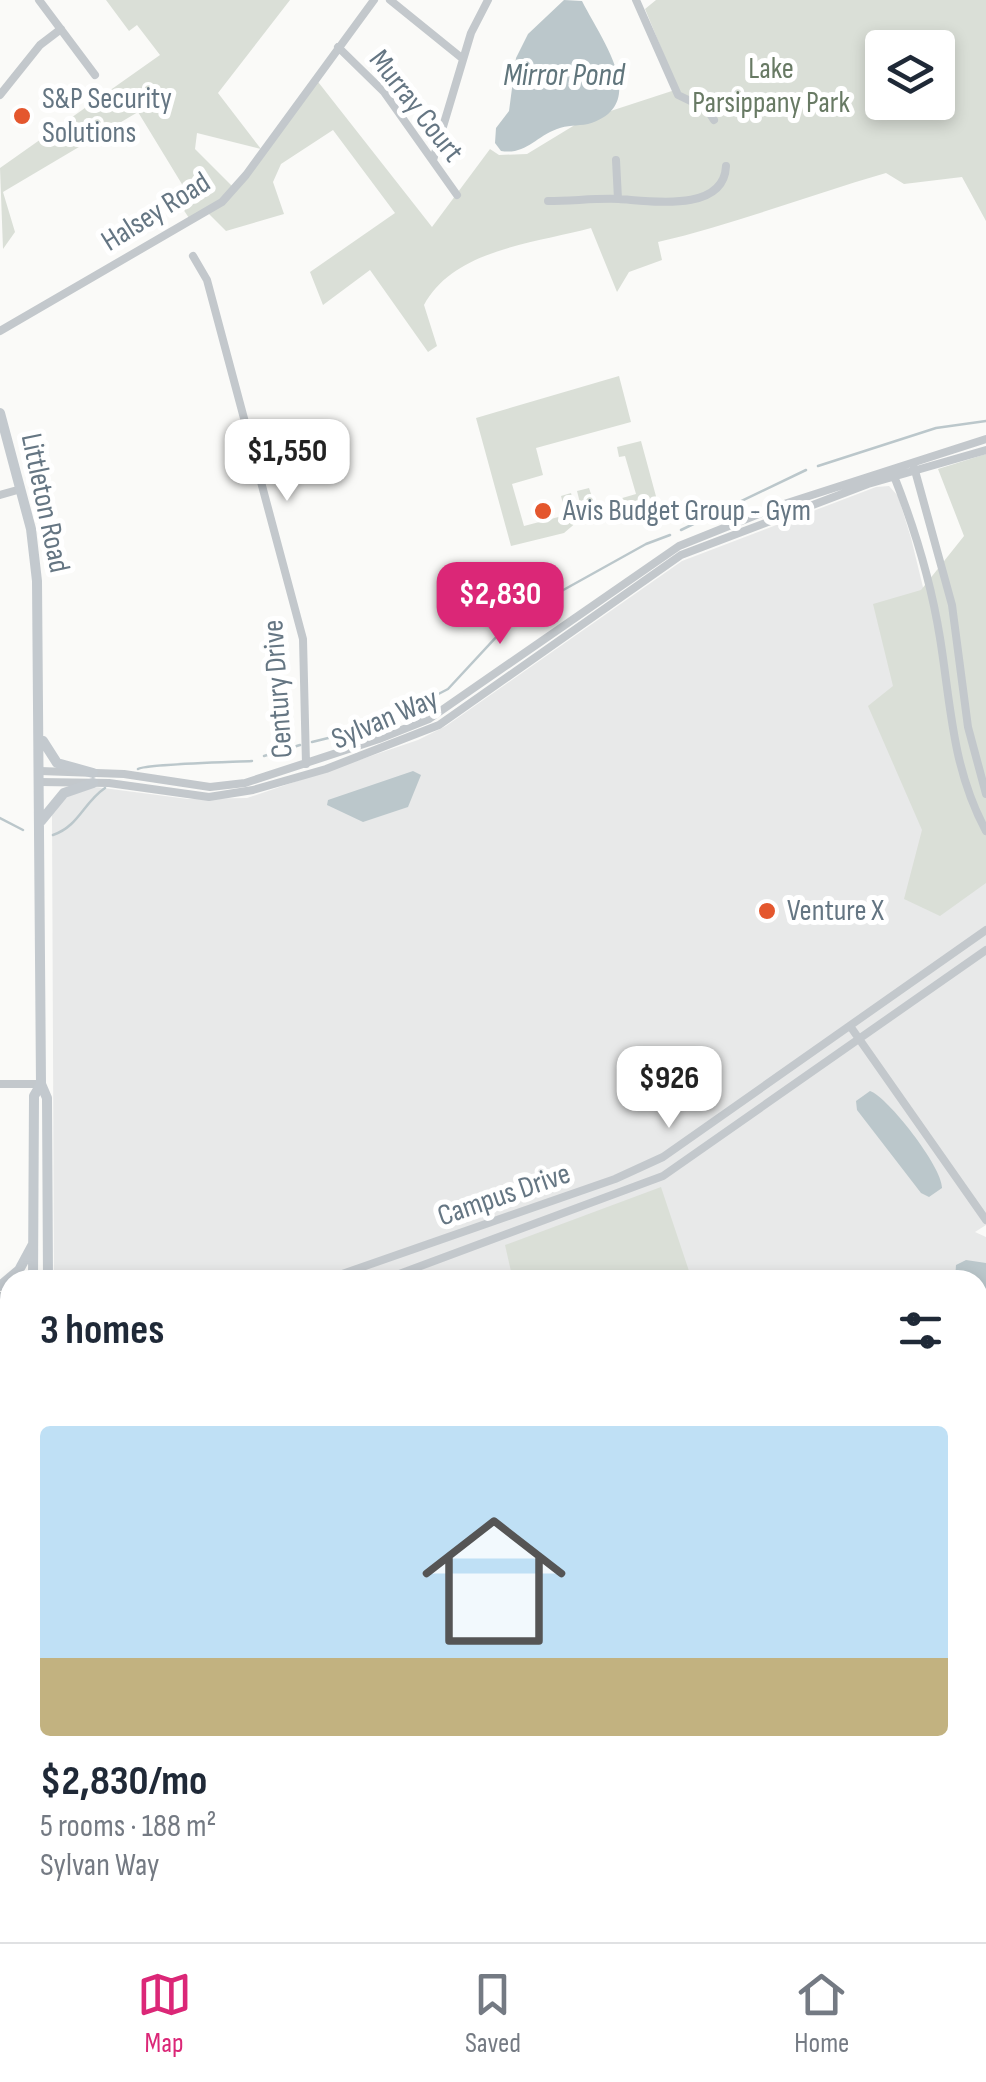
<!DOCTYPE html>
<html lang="en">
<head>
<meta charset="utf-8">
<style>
  body { margin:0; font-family:"Sofia Sans Condensed",sans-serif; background:#f2f2f3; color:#1f2937; height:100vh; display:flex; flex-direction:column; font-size:38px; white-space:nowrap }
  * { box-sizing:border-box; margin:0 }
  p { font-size:32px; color:#747a83 }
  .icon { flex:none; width:55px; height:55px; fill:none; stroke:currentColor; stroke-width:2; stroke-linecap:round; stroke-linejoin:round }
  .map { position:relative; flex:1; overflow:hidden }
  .drawer { position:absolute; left:0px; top:1270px; width:988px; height:672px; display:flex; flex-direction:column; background:#fff; border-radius:30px 30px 0 0; box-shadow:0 5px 15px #0003 }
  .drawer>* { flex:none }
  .buttons { position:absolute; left:865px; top:30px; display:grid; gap:20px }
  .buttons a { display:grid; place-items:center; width:90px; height:90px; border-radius:10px; background:#fff; box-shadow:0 5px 15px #0003; font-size:50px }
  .price { position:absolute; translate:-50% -85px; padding:0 22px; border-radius:20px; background:#fff; color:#222; font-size:32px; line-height:65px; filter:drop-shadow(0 2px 5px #0008) }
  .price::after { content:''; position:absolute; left:50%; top:60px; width:30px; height:22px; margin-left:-15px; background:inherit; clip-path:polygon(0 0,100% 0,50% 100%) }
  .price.current { background:#db2777; color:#fff }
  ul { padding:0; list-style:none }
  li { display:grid; align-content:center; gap:20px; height:530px; padding:0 40px }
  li+li { border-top:2px solid #e0e1e3 }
  li span { display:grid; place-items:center; height:310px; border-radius:10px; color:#555 }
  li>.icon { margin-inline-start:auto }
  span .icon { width:180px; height:180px; fill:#fffc; stroke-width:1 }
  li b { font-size:42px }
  h2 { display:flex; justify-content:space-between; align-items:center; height:120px; padding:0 40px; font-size:42px }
  .menu { display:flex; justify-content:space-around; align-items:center; height:140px; border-top:2px solid #e0e1e3; background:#fff; font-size:28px; color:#747a83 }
  .menu a { display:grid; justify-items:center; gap:5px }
  .menu .current { color:#db2777 }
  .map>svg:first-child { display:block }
  .built { fill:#e8e9e9 }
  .green { fill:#dadfd7; fill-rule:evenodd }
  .water { fill:#bbc7cb }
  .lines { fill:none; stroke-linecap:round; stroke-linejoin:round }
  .stream { stroke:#bbc7cb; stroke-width:2.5 }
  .minor { stroke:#c3c8cc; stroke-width:8 }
  .major { stroke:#c3c9ce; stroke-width:10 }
  .highway { stroke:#c3c9ce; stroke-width:11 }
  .poi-dot { fill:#e4572e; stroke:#fff; stroke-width:4 }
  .labels { text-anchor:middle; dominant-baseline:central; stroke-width:10; stroke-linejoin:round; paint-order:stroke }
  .park-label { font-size:30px; fill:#687a64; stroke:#fff }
  .poi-label { font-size:30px; fill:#657683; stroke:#fff; text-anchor:start }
  .street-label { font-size:30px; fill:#657683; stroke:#fff }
  .water-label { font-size:32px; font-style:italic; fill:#60757c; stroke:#fff }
</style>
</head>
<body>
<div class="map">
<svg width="986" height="1942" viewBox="0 0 986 1942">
  <rect width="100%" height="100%" fill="#fafaf8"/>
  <path class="built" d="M889 486 898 496 911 538 986 845V1225L975 1232 986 1237V1535L978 1537V1280H54L52 815 62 797 88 786 188 799 247 798 418 740 446 726 682 561 876 487Z
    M0 1321 10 1323V1758L0 1759Z
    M986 1578V1815L978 1817V1580Z
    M0 1794H10V1932L127 1933 130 1942H0Z
    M554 1932 557 1942H159L156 1933Z
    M575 1933H653L625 1942H578Z"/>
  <path class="green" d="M106 0H290L218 93 261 149 197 133 195 149 235 189 315 78 432 227 490 149 499 155 527 154 583 120 678 89 645 9 656 0H986V221L962 177 904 184 886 173C810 195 735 224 658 242L662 260 629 272 617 292 591 228C536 243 454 249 424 305L437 346 428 352 370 270 323 305 310 272 395 213 333 130 281 164 273 182 284 214 226 231 207 212 191 221 181 206 191 199 138 112 3 192 15 232 3 249 0 168 160 55 137 25 129 31ZM882 48H938V102H882Z
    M619 376 631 422 536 448 543 475 512 484 524 526 566 515 561 496 571 493 578 521 564 533 511 546 476 418Z
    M641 441 657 500 584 519 577 491 589 488 595 506 636 494 625 456 619 457 617 447Z
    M986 454V883L940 916 904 899 922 830 868 706 893 686 873 604 921 590 964 536 938 469Z
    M661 1187 692 1280H513L505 1245Z
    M986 1815V1942H625L653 1932H978V1817Z"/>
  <path class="water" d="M564 0 582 1C601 39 652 105 588 124 577 126 567 125 557 129 535 137 526 155 501 151L495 143 496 128 509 111 516 58 528 34Z
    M413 771 421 775 408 807 363 822 327 805 328 800Z
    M870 1091C888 1097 943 1168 942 1188L929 1197 921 1193 857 1110 856 1101Z
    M966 1260 986 1263V1362L978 1342V1280H955L956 1265Z
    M0 1339 5 1340C10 1369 15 1442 0 1467Z"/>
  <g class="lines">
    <path class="stream" d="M818 466 936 428 986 421
      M681 530 806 470
      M522 613 646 544 670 535
      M312 742 377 726 448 689 512 620
      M264 756 300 745
      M138 769C145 764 234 762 252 761
      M0 818 23 830
      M53 835C79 826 83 803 105 788
      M978 1880 986 1878
      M718 1942 746 1932"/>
    <path class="minor" d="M39 0 95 75
      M390 0 463 59
      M636 0 678 95 707 109 714 120
      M338 47 384 92 457 195
      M0 95 40 45 61 29
      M433 160 471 33 488 0
      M616 160 618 199
      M548 201C572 201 596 198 619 199 651 201 724 213 726 166
      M193 256 207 280 303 639 306 764
      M0 331 222 202 246 175 374 0
      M914 467 952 605 968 727 986 794
      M894 476C915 529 931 582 940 638 951 706 952 768 986 831
      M0 495 21 489
      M40 771 124 774 210 787 245 783 379 739 429 719 679 546 781 505 986 439
      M40 782 109 783 209 797 253 790 326 769 439 725 681 555 868 484 986 450
      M850 1026 986 1220
      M0 1084H41
      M325 1280 615 1179 663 1157 986 930
      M383 1280 663 1176 986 950
      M0 1296 10 1297
      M0 1312H10
      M569 1932 572 1942"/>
    <path class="major" d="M0 413 31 529 37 581 41 1084 47 1098 48 1280
      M43 741 57 763 93 773
      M41 821 64 793 93 783
      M33 1280 34 1096 41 1084
      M0 1286 19 1270 33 1244
      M140 1932 143 1942"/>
    <path class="highway" d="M978 1550 986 1548
      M978 1566 986 1563
      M0 1772 10 1771
      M0 1787 10 1786
      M10 1799 5 1808 10 1818
      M0 1823 10 1830"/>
  </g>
  <g class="poi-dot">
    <circle cx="22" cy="116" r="10"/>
    <circle cx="543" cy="511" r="10"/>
    <circle cx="767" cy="911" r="10"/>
  </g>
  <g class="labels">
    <g class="park-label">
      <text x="771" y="69">Lake<tspan x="771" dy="34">Parsippany Park</tspan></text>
    </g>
    <g class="poi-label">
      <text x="42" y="99">S&amp;P Security<tspan x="42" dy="34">Solutions</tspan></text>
      <text x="563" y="511">Avis Budget Group - Gym</text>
      <text x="787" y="911">Venture X</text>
    </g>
    <g class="street-label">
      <text transform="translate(416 106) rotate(52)">Murray Court</text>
      <text transform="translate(156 212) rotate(-32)">Halsey Road</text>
      <text transform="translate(45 503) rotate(78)">Littleton Road</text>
      <text transform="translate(278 689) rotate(-94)">Century Drive</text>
      <text transform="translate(385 719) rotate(-23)">Sylvan Way</text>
      <text transform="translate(504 1195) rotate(-19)">Campus Drive</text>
    </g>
    <g class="water-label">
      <text x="564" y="75">Mirror Pond</text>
    </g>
  </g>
</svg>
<div class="buttons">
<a><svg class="icon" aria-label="layers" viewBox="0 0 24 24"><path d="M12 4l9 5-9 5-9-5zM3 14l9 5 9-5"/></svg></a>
</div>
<b class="price" style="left:287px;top:504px">$1,550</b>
<b class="price current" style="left:500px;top:647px">$2,830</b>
<b class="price" style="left:669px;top:1131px">$926</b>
<section class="drawer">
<h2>3 homes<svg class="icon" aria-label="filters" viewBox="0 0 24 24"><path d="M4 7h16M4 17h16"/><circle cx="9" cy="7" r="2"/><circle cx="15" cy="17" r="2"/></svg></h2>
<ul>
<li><span style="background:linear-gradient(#bfe0f5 75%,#c2b280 0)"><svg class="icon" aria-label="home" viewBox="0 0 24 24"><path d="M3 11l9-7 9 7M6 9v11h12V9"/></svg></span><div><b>$2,830/mo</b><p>5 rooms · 188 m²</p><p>Sylvan Way</p></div></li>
</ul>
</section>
</div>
<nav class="menu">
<a class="current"><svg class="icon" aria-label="map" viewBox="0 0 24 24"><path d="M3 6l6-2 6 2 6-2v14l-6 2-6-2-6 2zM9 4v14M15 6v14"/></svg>Map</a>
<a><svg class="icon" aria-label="saved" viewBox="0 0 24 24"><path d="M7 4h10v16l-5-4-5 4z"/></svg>Saved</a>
<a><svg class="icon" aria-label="home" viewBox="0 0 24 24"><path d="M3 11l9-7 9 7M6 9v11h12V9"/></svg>Home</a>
</nav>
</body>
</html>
